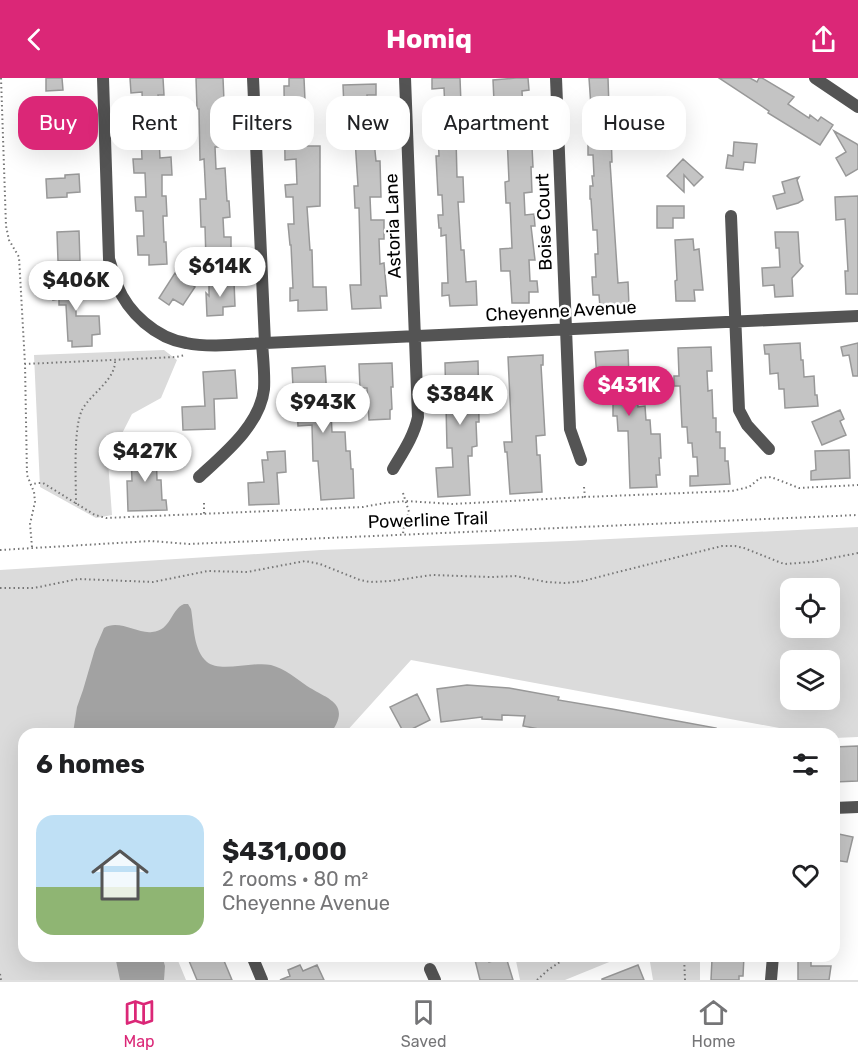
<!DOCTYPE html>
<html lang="en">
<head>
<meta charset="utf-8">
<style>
  body { margin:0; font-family:Rubik,sans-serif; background:#f6f6f6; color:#202124; height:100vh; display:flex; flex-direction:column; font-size:22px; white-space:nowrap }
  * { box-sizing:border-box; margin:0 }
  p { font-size:20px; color:#757577 }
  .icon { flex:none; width:33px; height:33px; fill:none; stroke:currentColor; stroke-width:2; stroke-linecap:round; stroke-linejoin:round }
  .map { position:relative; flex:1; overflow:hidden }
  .details { position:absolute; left:18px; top:650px; width:822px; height:234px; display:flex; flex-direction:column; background:#fff; border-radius:18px; box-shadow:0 6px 24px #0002 }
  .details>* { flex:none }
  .banner { position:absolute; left:18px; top:18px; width:822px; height:54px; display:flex; gap:12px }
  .buttons { position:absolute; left:780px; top:500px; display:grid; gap:12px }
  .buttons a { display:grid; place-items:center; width:60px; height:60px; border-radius:12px; background:#fff; box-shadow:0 6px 24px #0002; font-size:30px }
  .price { position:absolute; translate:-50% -51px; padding:0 14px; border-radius:21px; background:#fff; color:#222; font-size:20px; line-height:39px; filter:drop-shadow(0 2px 3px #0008) }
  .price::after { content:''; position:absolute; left:50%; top:36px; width:18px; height:14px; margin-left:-9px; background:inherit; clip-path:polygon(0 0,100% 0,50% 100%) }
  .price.on { background:#db2777; color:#fff }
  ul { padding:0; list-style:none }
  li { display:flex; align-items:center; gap:18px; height:150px; padding:0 18px }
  li span { display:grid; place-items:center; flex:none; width:168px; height:120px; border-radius:18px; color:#555 }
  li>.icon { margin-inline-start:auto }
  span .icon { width:72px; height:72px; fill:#fffc; stroke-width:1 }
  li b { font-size:26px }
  h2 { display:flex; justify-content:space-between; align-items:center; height:72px; padding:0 18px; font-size:26px }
  .pill { padding:0 21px; border-radius:18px; background:#fff; box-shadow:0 6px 24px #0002; font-size:21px; line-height:54px }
  .pill.on { background:#db2777; color:#fff }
  header { display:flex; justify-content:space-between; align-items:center; height:78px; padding:0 18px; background:#db2777; color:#fff; font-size:27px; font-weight:700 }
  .tab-bar { display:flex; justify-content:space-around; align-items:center; height:84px; border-top:2px solid #e0e0e0; background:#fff; font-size:16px; color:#757577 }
  .tab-bar a { display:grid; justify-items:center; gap:3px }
  .tab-bar .on { color:#db2777 }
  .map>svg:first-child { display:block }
  .green { fill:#dbdbdb; fill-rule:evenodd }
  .water { fill:#a2a2a2 }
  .building { fill:#c4c4c4; stroke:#989898; stroke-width:1.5 }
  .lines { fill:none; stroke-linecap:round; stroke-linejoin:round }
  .path { stroke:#767676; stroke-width:2; stroke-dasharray:1.5 3; stroke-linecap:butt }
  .street { stroke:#545454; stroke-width:12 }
  .labels { text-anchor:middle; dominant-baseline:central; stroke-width:5; stroke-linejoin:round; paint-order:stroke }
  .street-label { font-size:18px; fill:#000; stroke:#fff }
</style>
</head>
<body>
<header><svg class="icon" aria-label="back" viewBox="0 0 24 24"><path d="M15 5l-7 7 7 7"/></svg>Homiq<svg class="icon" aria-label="share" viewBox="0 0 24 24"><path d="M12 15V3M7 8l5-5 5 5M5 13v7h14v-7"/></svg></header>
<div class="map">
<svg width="858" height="902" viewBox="0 0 858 902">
  <rect width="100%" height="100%" fill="#fff"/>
  <path class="green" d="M164 272 177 282 161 320 132 336 108 383 112 437 96 440 40 409 34 277Z
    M858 449V659L834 660V656L806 655 411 582 345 655 24 656V878H176L186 902H0V492L321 472 569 463ZM790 510H830V549H790ZM790 582H830V621H790Z
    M515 878H624L565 902H520Z
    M649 878H700V902H653Z"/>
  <path class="water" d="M184 526H188L191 531C194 547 193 572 207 584 220 595 253 583 271 587 285 591 296 600 307 608 327 621 352 625 331 655H73L77 629 83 612 95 571 104 550C119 541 137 556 152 554 172 552 170 532 184 526Z
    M115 878H162L165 888 164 902H120Z"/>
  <path class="building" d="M46 0H62L63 12 46 13Z
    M130 0H163L164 17H158L160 41H163L164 60H159L160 80 171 79 172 97H162V118H166L167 138H163L164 164H166L167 186 149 187V177H138L137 158H144L143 133H136L135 119H146L145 95H134L133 81H142L141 57H132L131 38H143L142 14 131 15Z
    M196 0H223L224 23H226L227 38H218V58H222V69H215L216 91 225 90 227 123H229L230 139 223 140 224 159H231V171L221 172V182H206L205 149H201L200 121H206L204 81 200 82 199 31H197Z
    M289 0H304L307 68H320V128L307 129 310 172H312L313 209H326L327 232 298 233V222L290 223V210H293L291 167H290L288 146H294L293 119H286L285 107 297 106 296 81 285 82 284 8H289Z
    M432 0H460L461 26H459L460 53H457L458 60H456L457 99H463L464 124H458L461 172H464L466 204 476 203 477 227 450 228 449 217 442 218V205H448L446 157 441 158V150H439L438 137H443L442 117H438L436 78H439L437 34 445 33 444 10 432 11Z
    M516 0H528L529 12 522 13 523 35H528L529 47 519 48 520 69H532L533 89H531L532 114 524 115 525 137 534 136 535 148H531L535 182H529L530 203H537L538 214H529V225H512L510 193H501L500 171 512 170 510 125H506L505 104 509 103 507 58H504L502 23 494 24 493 2Z
    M589 0H608L609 30H614L615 53H611L612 84H610L618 205 628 204 629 228 600 229 599 217H593L592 199H596L595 176H598L597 152H593L591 121H590V108H593L592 98H594L593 77H588V65H597L596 43H592Z
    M719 0H750L757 4 759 0H762L794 19 788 26 809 40 810 37 818 43 821 39 833 47 820 67 768 35 769 33Z
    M376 6V17H367L368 41H377L378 52H374L375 73 376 83H380L381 119H370L371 142H384V161H379L380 186 384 185 387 218H380L381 230 352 231 350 207H361L359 130H355L354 108H358L353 30H344L343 7Z
    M73 39 74 58H70V70L47 71 45 46 61 45V40Z
    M834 53 857 66 858 68V91L846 98 836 80 846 74Z
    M734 64 757 66 755 85 744 84 743 92 726 90 728 77 733 78Z
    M683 81 703 99 694 108 684 97V114L667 98Z
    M79 96 80 114 67 115V119L47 120 46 101 65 100V97Z
    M799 99 797 102 803 122 798 125 777 131 773 118 785 115 782 104Z
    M858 118V216H846L845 193H848L845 141 836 142 835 119Z
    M657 128H684V140H673V150H657Z
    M79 153 80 183H58L57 154Z
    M775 154H798L800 185 803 188 792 200 793 218 775 219 774 207 763 208 762 190 780 189 779 170H776Z
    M693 161 694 172 699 171 703 212H694L695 223H676L675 203 677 202 675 162Z
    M175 195 195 209 183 227 173 221 169 227 159 220Z
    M53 202H86L87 216H76V238H99L100 256 92 257V268L72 269V263H68L66 227H59V221L53 222Z
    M234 204 235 228 223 229V237L207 238 206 215 209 218V205Z
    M800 265 801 282H803L804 299 814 298 815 317H817L818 328 785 330 784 311H779L778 295 770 296 769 276H765L764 267Z
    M858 265V298H853L849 277 843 278 841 269Z
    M711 269 712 293H707L708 313 712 312 713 340H716V354H720V370H725V383H728L730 406 690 408V398H698L697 379H693L692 365H688L687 349H682L680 308H674V298H679L678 270Z
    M628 272 629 300H630L631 317H637L638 329 645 328 646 342H650L651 356H660L661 380H659L660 397H656L657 409 630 410 628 353H618L617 338H613V325H599L595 274Z
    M543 277V287H541L545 357 536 358 537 377H540L542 414 510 416 507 374H505L504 364H512L508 279Z
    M478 283 479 344H476L477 368 472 369V378H468L470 417 438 419 436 390 453 389 452 370H447L445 285Z
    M392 285 393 309H391L392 331 390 332V341L369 342 367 310H360L359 286Z
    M325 288 328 335H331L332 354H345L346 373H350L351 391H353L354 420 321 422 318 383H313L312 347 298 348 297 327H294L292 290Z
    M235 292 237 320 214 321 215 351 183 352 182 329 205 328 203 294Z
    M840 332 844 341 840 343 846 357 822 367 812 344Z
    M156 372 157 402H161L162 422H166L167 432 128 433 127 403H132L131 373Z
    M849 372 850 400 811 402V393L816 392 815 373Z
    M285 373 286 394 277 395 279 426 249 427 248 405 264 404 262 382H268L267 374Z
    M467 607 509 610 559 619 558 622 612 631 716 650 715 656H565L523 648 525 638 502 637V642L482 641V639L441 644 437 611Z
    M417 616 430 642 404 655 390 629Z
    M858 668V703L834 704V669Z
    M834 755 853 759 847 784 834 782Z
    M187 878H222L232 902H197Z
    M488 878 489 884 506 879 513 902H480L475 882Z
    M730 878H744L743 898H739V902H711L712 881 730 882Z
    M798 882H811V888H831L829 902H798Z
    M300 887 303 893 317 887 324 902H280L290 898 288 892Z
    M638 887 644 902H602V901Z"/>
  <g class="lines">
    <path class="path" d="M1 0 6 148 9 162 19 179 25 286
      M30 407 37 405H43L95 437 106 440 363 429 385 425 406 423 453 426 585 419
      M584 409 585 419 732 413 749 409 760 400 771 399 799 410 858 407
      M403 415 409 434 404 446 403 456
      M204 425V436
      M76 426C76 403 73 351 82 332 91 315 116 302 115 282
      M32 469 30 446 35 424 34 414 27 397 25 286 176 279 185 277
      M0 472 151 463 189 466 858 437
      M0 510H34L78 501 153 504 208 493 247 494 305 483 320 486 360 502 370 504 391 503 432 497 491 499 515 498 547 504 565 505 583 503 622 493 722 468H735L744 470 784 486 812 484 858 475
      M684 878 685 902
      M0 896 1 902
      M537 902 548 892 569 878"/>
    <path class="street" d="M103 0 109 181C112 190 114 199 117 207 128 235 156 260 186 265 210 270 241 266 265 265L858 238
      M253 0 265 265
      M556 0 570 351 581 382
      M815 0 858 29
      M731 138 739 332 747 347 769 371
      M393 391C403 374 414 358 418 339L405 0
      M199 399C224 376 260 347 264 311 265 296 263 280 262 265
      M834 730 858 729
      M252 878 262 902
      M430 891 435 902
      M771 902 773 878"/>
  </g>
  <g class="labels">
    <g class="street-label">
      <text transform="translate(544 144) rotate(-92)">Boise Court</text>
      <text transform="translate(393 148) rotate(-92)">Astoria Lane</text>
      <text transform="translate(561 233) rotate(-3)">Cheyenne Avenue</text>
      <text transform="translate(428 442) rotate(-2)">Powerline Trail</text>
    </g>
  </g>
</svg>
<div class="buttons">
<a><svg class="icon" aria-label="locate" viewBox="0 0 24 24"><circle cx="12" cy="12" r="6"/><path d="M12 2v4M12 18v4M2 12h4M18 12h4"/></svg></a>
<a><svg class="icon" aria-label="layers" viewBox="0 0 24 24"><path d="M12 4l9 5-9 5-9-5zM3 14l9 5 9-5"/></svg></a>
</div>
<b class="price" style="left:220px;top:220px">$614K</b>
<b class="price" style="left:76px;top:234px">$406K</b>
<b class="price on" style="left:629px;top:339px">$431K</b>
<b class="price" style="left:460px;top:348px">$384K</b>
<b class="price" style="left:323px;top:356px">$943K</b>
<b class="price" style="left:145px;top:405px">$427K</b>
<div class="banner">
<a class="pill on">Buy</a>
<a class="pill">Rent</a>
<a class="pill">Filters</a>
<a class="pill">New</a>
<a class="pill">Apartment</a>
<a class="pill">House</a>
</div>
<section class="details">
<h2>6 homes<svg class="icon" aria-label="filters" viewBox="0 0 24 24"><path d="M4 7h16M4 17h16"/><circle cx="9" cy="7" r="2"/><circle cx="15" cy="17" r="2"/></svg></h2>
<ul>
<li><span style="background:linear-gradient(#bfe0f5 60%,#8fb573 0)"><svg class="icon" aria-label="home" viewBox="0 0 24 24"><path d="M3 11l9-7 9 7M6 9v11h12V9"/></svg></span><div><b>$431,000</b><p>2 rooms · 80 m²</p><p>Cheyenne Avenue</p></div><svg class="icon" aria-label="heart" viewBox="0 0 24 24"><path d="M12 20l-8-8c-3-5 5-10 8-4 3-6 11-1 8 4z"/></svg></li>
</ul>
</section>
</div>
<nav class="tab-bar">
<a class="on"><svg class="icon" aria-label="map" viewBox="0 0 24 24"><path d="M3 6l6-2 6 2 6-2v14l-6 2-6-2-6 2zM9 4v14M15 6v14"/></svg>Map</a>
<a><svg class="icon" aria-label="saved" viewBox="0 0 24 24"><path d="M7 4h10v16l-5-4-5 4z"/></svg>Saved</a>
<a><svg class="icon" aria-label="home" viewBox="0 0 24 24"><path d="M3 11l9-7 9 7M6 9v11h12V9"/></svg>Home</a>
</nav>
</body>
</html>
